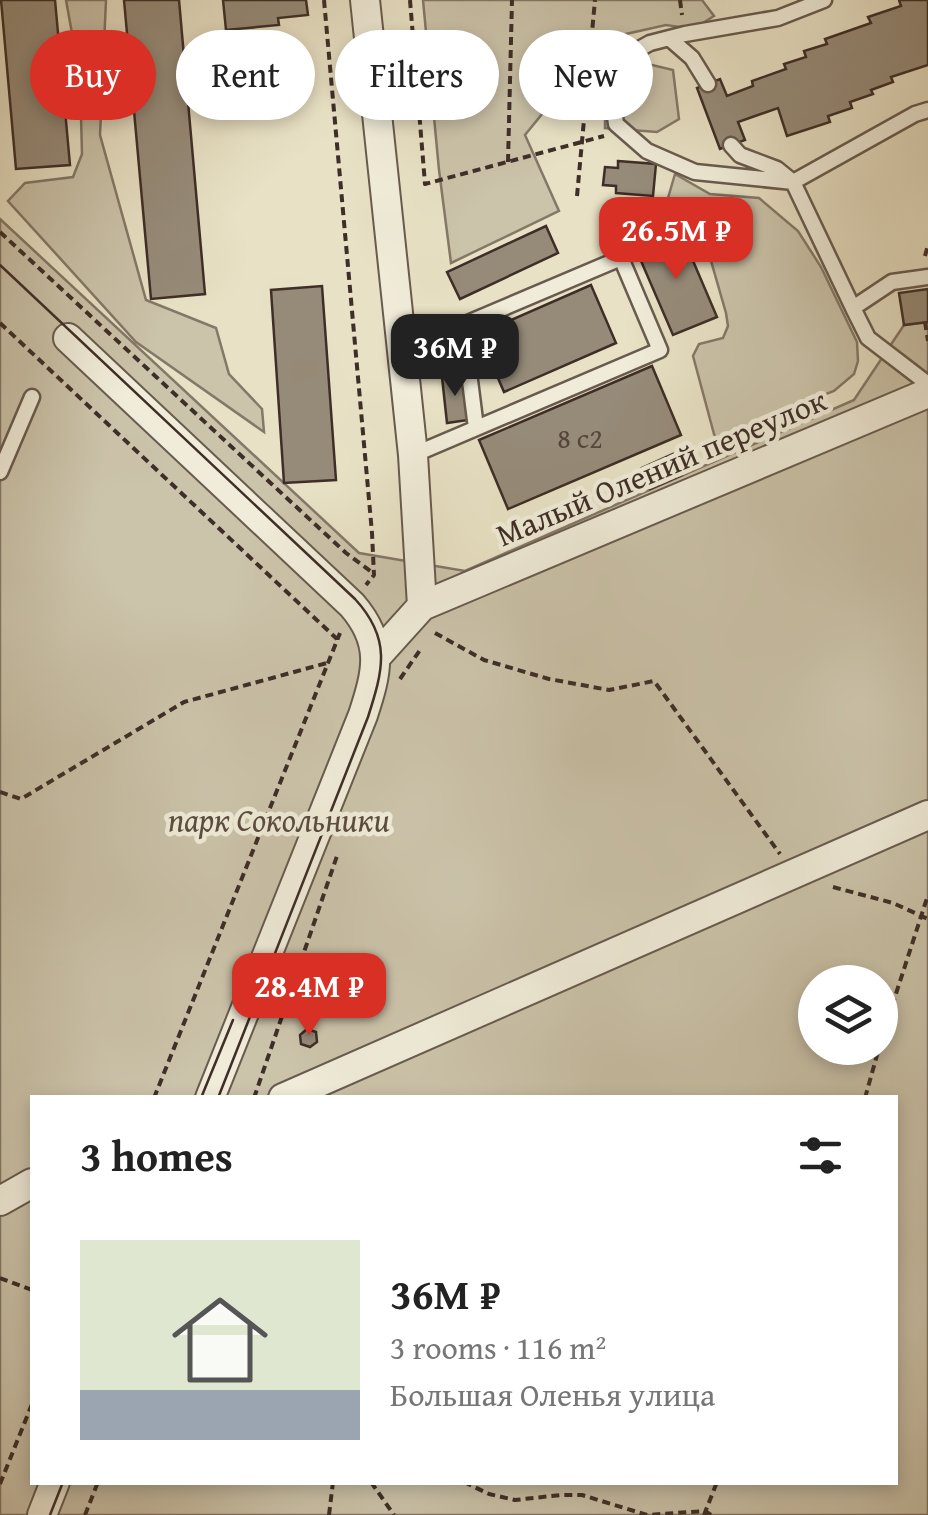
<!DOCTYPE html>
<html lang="en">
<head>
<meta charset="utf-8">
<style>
  body { margin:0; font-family:"Gentium Book Plus",serif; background:#f6f6f6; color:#222; height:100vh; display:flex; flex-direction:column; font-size:38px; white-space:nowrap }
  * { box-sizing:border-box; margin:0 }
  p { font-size:32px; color:#767676 }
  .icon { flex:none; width:55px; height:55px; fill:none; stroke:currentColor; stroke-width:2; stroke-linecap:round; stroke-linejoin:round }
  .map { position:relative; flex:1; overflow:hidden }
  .panel { position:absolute; left:30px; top:1095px; width:868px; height:390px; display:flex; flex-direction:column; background:#fff; border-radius:0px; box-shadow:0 5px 15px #0003 }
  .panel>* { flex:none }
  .hud { position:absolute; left:30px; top:30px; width:870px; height:90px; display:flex; gap:20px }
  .buttons { position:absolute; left:798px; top:965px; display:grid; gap:20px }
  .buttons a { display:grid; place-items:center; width:100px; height:100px; border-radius:50%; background:#fff; box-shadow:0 5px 15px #0003; font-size:50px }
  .price { position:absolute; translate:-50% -85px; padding:0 22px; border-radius:20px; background:#d93025; color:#fff; font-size:32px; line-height:65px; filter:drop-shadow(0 2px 5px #0008) }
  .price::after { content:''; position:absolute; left:50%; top:60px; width:30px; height:22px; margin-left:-15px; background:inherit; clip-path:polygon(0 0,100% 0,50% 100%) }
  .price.current { background:#222; color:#fff }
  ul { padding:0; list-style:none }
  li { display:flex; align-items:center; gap:30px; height:250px; padding:0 50px }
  li span { display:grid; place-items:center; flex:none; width:280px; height:200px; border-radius:0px; color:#555 }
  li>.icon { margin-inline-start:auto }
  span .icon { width:120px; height:120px; fill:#fffc; stroke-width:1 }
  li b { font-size:42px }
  h2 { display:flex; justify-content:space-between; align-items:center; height:120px; padding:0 50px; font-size:42px }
  .tag { padding:0 35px; border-radius:45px; background:#fff; box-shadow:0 5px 15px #0003; font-size:35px; line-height:90px }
  .tag.current { background:#d93025; color:#fff }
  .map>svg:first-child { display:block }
  .green { fill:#cbc3aa; stroke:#847868; stroke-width:2.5; fill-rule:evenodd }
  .building { fill:#968b79; stroke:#3e2e27; stroke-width:2.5 }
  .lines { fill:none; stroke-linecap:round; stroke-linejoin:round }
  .lane-casing { stroke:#685b4e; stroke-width:19 }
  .street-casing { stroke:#685b4e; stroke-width:32 }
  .path { stroke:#3e2e27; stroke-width:4; stroke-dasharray:8 5; stroke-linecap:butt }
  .lane { stroke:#f0ecd9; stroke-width:14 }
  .street { stroke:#f0ecd9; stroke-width:28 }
  .tram { stroke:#3e2e27; stroke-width:2.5 }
  .labels { text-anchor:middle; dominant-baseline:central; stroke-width:9; stroke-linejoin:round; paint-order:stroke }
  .number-label { font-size:28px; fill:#54453c }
  .street-label { font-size:32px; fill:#3e2e27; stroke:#f0ecd9 }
  .park-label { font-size:32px; font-style:italic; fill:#5a4c41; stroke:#f0ecd9 }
</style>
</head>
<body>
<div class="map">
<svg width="928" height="1515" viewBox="0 0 928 1515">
  <rect width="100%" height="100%" fill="#e8e1c5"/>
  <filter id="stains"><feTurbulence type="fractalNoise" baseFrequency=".002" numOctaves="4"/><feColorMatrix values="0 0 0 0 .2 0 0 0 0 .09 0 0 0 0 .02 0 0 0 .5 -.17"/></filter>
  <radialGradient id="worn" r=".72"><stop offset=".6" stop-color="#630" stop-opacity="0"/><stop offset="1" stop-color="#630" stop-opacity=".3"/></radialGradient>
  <path class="green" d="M66 0H106L100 135 146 300 216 328 229 374 262 409 264 432 136 342 8 201 25 183 73 177 82 154 80 78Z
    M423 0H702L714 16 693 29 666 25 617 36 627 59 673 70 679 119 657 132 605 128V103L583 93 556 97 525 135 559 211 451 263 439 170Z
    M675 174 710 194 759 198 798 231 821 267 857 342 858 361 854 374 834 391 810 400 791 417 732 446H720L714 434 693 356 699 344 723 338 728 326 726 313 707 247 668 198Z
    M0 219 359 553 465 571 854 400 904 325 928 322V1515H0ZM815 982H880V1048H815ZM32 1098H895V1482H32Z"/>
  <path class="building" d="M1 0H55L70 165 16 169Z
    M124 0H179L205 294 151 299Z
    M223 0H306L308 15 278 18 279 25 226 30Z
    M899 0H928V65L891 77 893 82 871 90 873 94 850 102 852 108 828 116 830 122 787 136 778 108 738 122 745 140 720 149 697 88 720 79 727 96 753 86 752 81 786 69 784 64 806 57 804 51 827 44 825 39 871 23 868 17 901 6Z
    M618 161 656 164 653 196 616 193V186L603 185 605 167 618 168Z
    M546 226 558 253 460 299 447 272Z
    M679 228 717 317 673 335 635 247Z
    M591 285 616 343 504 392 479 334Z
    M322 286 336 480 284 483 271 290Z
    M928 289V322L904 325 899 293Z
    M652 366 681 435 508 509 479 440Z
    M463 375 468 420 447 423 442 377Z
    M673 454 682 475 650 489 642 468Z
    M307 1029 316 1032 317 1042 310 1047 301 1044 300 1035Z"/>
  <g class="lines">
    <defs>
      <path id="lane" d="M824 0 778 18 685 34 650 43 621 59 612 93 616 124 647 151 695 172 793 182 853 308
        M669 38 692 58 708 84
        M731 145 740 155 777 169 793 182 915 114 928 110
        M928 277 892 282 853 308 868 338 928 384
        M413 455 660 350 621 258 463 325 476 428
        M0 472 32 397"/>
      <path id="street" d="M365 0 413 455 422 606 376 657
        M68 338 352 605C385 643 377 672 363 715L210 1098
        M422 606 928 393
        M283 1098 928 815
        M0 1201 32 1183
        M42 1515 55 1482"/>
    </defs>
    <use href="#lane" class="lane-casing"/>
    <use href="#street" class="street-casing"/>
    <path class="path" d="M324 0 372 533 374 575 366 585
      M410 0 425 184 604 136
      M680 0 682 15
      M508 162 512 0
      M577 196 595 0
      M0 232 346 553 373 573
      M925 256 928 245
      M925 322 928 341
      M0 323 337 639
      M435 633 484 660 549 679 609 690 654 681 780 854
      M400 679 420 650
      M0 792 21 799 184 702 327 663
      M833 887 893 903 928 919
      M880 1043 928 895
      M154 1098 340 633
      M254 1098 338 853
      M865 1098 879 1048
      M0 1278 32 1290
      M371 1482 394 1515
      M464 1482 489 1494 515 1500 561 1495H582L647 1515 705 1511 711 1515
      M0 1484 32 1404
      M85 1515 98 1482
      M329 1515 333 1482
      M704 1515 717 1482"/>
    <use href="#lane" class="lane"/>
    <use href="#street" class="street"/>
    <path class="tram" d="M0 265 355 599C392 639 383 670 368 717L218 1098
      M201 1098 233 1020
      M50 1515 63 1482"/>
  </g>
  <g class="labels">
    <g class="number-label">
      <text x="580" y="437">8 с2</text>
    </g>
    <g class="street-label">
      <text transform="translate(661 467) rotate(-23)">Малый Олений переулок</text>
    </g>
    <g class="park-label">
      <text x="279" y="819">парк Сокольники</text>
    </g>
  </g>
  <rect width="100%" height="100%" filter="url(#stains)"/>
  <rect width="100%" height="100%" fill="url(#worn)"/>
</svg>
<div class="buttons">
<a><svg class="icon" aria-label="layers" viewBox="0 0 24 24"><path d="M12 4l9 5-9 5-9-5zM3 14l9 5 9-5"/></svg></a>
</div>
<b class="price" style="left:676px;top:282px">26.5M ₽</b>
<b class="price current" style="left:455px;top:399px">36M ₽</b>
<b class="price" style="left:309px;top:1038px">28.4M ₽</b>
<div class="hud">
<a class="tag current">Buy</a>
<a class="tag">Rent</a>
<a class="tag">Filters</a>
<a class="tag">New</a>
</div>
<section class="panel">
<h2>3 homes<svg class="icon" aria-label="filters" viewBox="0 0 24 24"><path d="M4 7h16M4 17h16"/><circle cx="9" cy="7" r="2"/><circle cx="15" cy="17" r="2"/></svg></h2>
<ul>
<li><span style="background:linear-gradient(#dfe7d0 75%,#9aa5b1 0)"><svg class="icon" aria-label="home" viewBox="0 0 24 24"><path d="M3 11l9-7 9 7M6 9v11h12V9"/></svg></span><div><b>36M ₽</b><p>3 rooms · 116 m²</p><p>Большая Оленья улица</p></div></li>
</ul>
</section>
</div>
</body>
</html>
